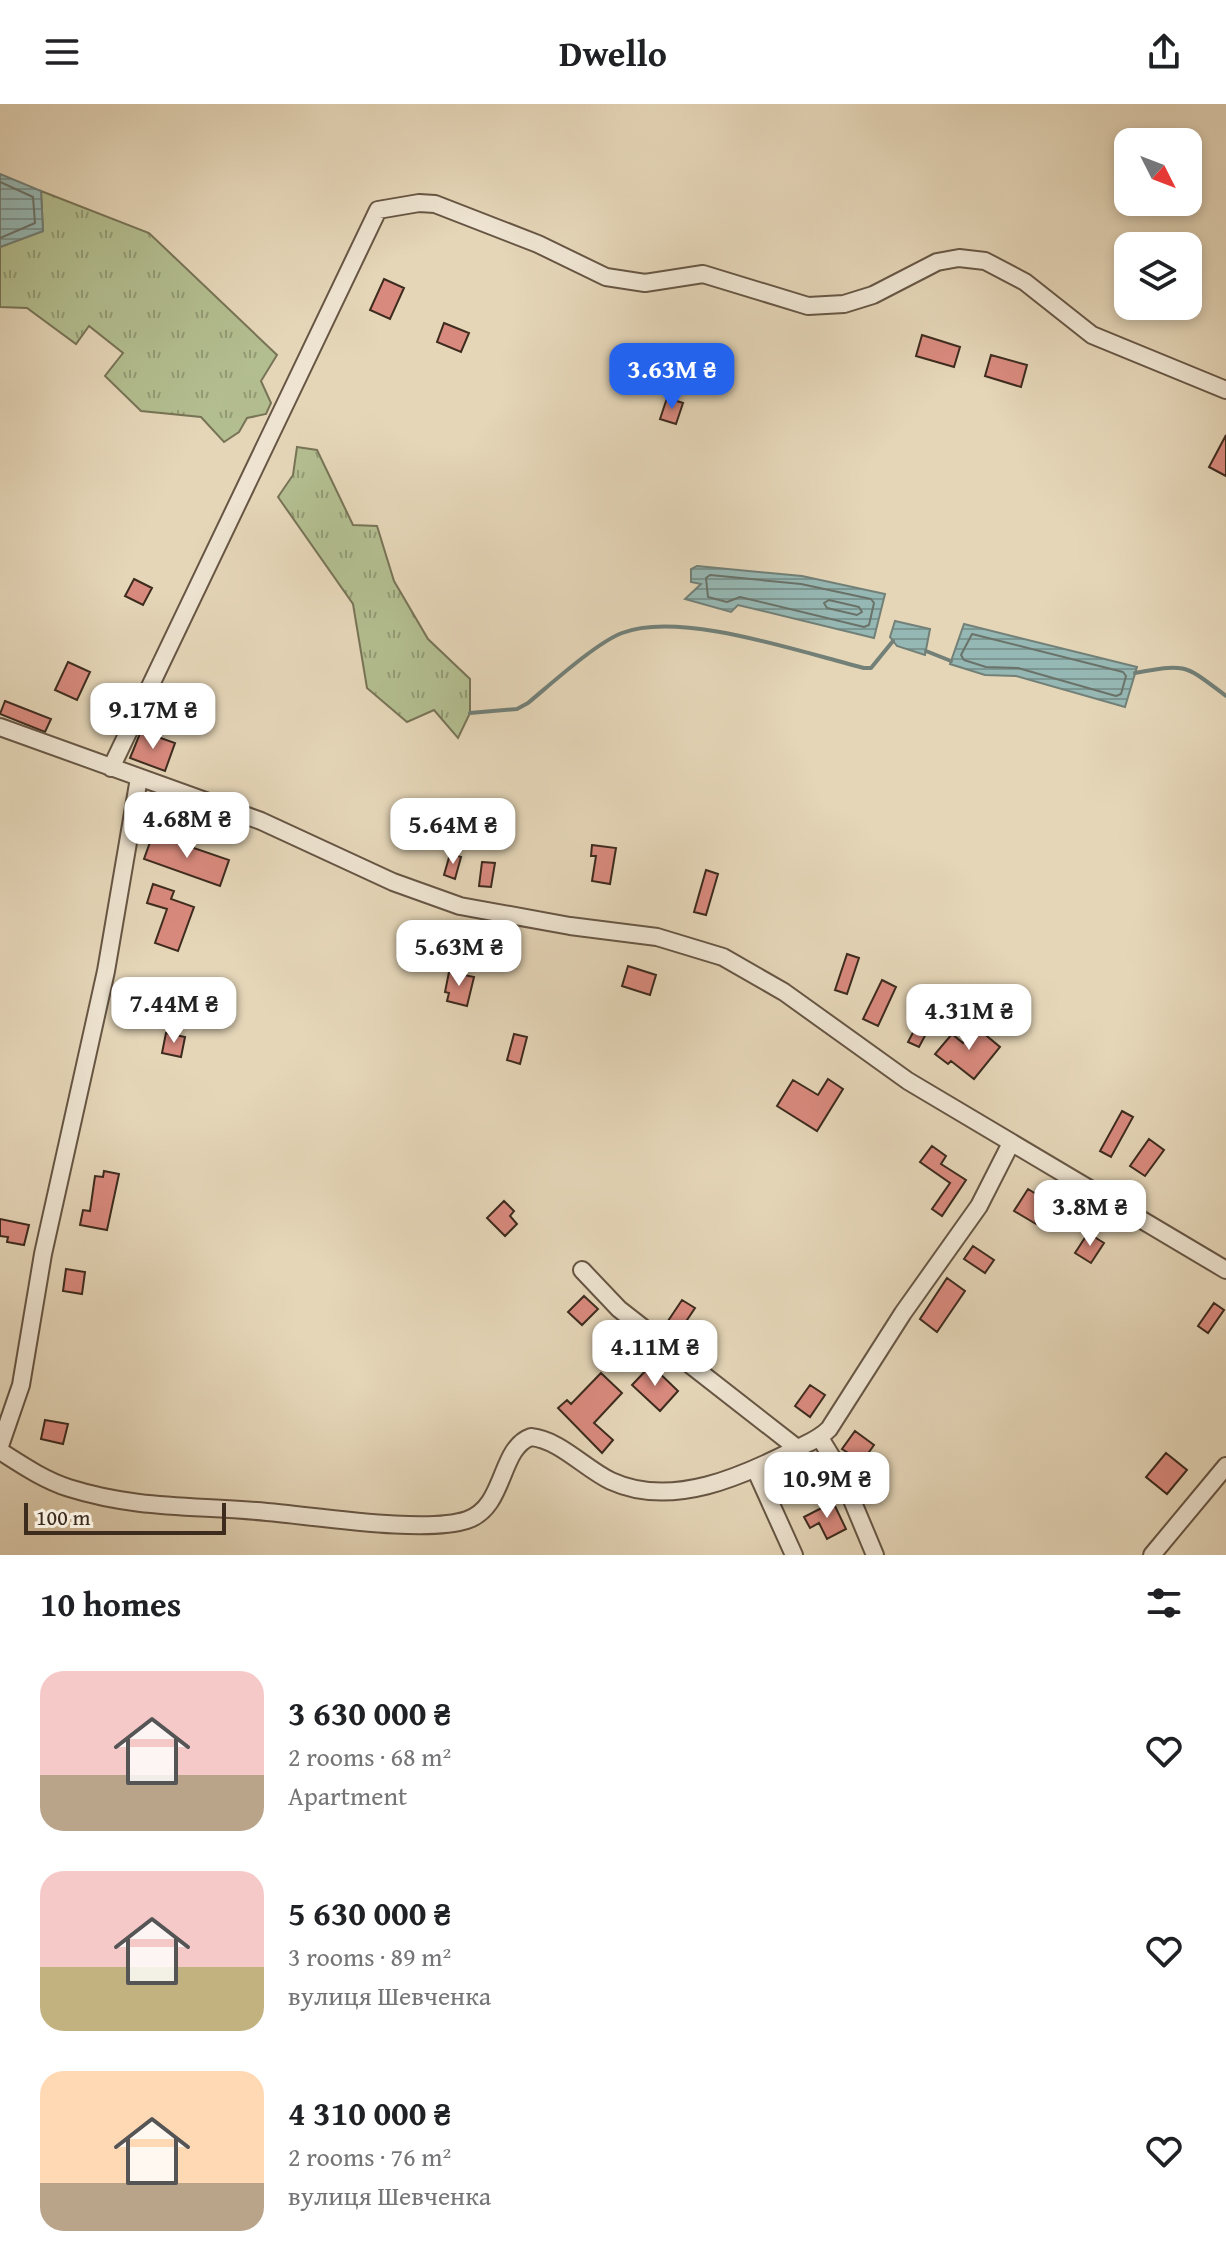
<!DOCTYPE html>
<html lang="en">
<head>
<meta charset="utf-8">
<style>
  body { margin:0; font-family:"Gentium Book Plus",serif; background:#f2f2f2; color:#202124; height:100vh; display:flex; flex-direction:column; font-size:30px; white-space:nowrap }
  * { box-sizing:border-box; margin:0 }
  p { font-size:26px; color:#757577 }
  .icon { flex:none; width:44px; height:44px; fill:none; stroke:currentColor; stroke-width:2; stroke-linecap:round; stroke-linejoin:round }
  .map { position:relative; height:1451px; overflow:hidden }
  .sheet { display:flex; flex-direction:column; background:#fff; flex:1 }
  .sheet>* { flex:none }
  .needle { width:52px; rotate:132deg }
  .buttons { position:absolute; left:1114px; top:24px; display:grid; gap:16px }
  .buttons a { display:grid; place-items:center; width:88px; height:88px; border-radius:16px; background:#fff; box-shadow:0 4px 12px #0003; font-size:40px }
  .scale { position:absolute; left:24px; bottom:20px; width:202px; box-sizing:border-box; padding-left:8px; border:4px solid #3d2b1e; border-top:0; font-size:22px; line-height:28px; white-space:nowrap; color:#3d2b1e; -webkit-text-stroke:6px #eee4d1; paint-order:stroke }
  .price { position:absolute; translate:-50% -68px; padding:0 18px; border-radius:16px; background:#fff; color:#222; font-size:26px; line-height:52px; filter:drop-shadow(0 2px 4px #0008) }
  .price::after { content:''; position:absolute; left:50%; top:48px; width:24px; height:18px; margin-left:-12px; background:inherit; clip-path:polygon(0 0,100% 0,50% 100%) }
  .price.current { background:#2563eb; color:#fff }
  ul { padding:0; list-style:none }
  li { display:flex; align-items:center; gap:24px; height:200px; padding:0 40px }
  li span { display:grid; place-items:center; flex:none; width:224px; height:160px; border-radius:24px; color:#555 }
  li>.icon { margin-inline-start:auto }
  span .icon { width:96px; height:96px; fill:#fffc; stroke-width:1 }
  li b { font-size:34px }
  h2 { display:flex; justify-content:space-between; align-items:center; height:96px; padding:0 40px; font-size:34px }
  header { display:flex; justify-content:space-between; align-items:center; height:104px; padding:0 40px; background:#fff; font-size:36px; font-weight:600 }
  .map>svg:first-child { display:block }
  .grass { fill:url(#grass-tufts); stroke:#787457; stroke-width:2 }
  .water { fill:url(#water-rules); stroke:#728078; stroke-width:2 }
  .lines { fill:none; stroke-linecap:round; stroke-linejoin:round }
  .shore { stroke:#6a7269; stroke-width:2 }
  .stream { stroke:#728078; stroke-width:4 }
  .building { fill:#d98a7e; stroke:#3d2b1e; stroke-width:2 }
  .street-casing { stroke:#675644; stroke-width:20 }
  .street { stroke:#eee4d1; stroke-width:16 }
</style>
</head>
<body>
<header><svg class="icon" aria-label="menu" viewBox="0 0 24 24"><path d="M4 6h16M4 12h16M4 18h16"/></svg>Dwello<svg class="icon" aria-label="share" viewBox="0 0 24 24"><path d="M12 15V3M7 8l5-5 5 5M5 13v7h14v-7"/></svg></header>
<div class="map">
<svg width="1226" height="1451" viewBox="0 0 1226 1451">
  <defs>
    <pattern id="grass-tufts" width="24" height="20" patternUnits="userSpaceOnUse" patternTransform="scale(2)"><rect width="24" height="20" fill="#b3be90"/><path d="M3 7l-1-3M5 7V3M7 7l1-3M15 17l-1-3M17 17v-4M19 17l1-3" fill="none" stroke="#939b75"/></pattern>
    <pattern id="water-rules" width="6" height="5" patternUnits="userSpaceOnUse" patternTransform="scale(2)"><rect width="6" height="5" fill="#96b8b4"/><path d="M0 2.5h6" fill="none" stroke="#7c9692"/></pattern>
  </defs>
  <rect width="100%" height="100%" fill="#e5d6b8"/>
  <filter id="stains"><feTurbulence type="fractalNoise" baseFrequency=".0025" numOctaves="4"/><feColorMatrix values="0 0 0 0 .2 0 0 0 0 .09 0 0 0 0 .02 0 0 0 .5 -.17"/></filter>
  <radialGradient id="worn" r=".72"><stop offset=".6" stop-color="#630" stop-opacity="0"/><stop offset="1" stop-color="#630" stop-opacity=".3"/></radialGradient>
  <path class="grass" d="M41 87 149 129 277 251 261 277 271 299 266 310 247 314 239 328 224 338 201 313 141 307 105 272 123 249 89 222 76 240 27 204 0 203V143L43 127Z
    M297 343 317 346 353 421 377 422 394 477 428 535 470 575V609L458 634 434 606 407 618 367 584 353 500 278 393 293 371Z"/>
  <path class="water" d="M0 70 41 87 43 127 0 143Z
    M697 462 802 472 885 490 874 534 738 501 731 508 685 495 701 480 691 478V465Z
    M895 517 930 525 925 551 897 542 890 533Z
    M964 520 1137 563 1125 603 1016 572 985 571 950 560Z"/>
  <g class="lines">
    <path class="shore" d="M0 78 33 93 35 119 0 134
      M710 471 801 480 871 495 874 499 869 521 864 523 740 493 727 498 708 493 706 474Z
      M829 496 859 503 862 508 857 511 827 504 824 499Z
      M972 530 1123 568 1126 572 1121 590 1116 592 1018 564 986 563 964 556 961 551Z"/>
    <path class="stream" d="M926 547 951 557
      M1135 569C1187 559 1185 561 1226 592
      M470 609 517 605 528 599C551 580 596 539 622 529 680 506 803 549 864 564H871L893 537"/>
  </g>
  <path class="building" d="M384 175 404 184 390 215 370 206Z
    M444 219 469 229 461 248 437 238Z
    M922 231 960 243 954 263 916 252Z
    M991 251 1027 261 1021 283 985 272Z
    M667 294 683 299 676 320 660 315Z
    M1226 331V372L1209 363Z
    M134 475 152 484 143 501 125 492Z
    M68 558 90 568 77 596 55 586Z
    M5 597 51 615 45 628 0 610Z
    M141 627 175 639 165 667 130 654Z
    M153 730 229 756 220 782 144 755Z
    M592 741 616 744 610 780 592 777 596 752H591Z
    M450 750 461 753 455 775 444 771Z
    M482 758 495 759 491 783 479 782Z
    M706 766 718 770 706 811 694 808Z
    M153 780 174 787 171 795 194 803 178 847 155 839 167 805 147 799Z
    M847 850 859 854 847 890 835 886Z
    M628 862 656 871 650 891 622 882Z
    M449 868 474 873 467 902 447 897 449 889 445 888Z
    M882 876 896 883 878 922 863 915Z
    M926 904 937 909 919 943 908 938Z
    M976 923 1000 943 974 975 951 957 948 960 935 950 952 930 963 939Z
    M166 929 185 933 181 953 162 949Z
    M514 930 527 933 520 960 507 956Z
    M828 975 843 985 817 1027 777 1002 793 976 818 991Z
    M1122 1007 1133 1013 1111 1053 1100 1047Z
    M1149 1035 1164 1046 1145 1072 1130 1062Z
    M932 1042 946 1052 941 1060 966 1076 942 1112 932 1105 950 1079 920 1058Z
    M104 1067 119 1070 107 1126 80 1121 83 1106 90 1107 95 1072 103 1073Z
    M1028 1085 1049 1098 1036 1120 1014 1107Z
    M504 1097 514 1107 510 1112 517 1120 505 1132 487 1114Z
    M0 1115 29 1121 24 1141 7 1138 8 1133 0 1132Z
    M1088 1129 1104 1139 1091 1159 1075 1149Z
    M973 1142 994 1156 985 1169 964 1155Z
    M66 1165 85 1168 82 1190 63 1187Z
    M947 1174 965 1187 937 1228 920 1215Z
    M584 1192 598 1205 582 1221 568 1208Z
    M682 1196 695 1204 679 1228 666 1220Z
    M1214 1199 1224 1206 1208 1229 1198 1222Z
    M651 1261 678 1287 660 1307 632 1281Z
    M601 1269 622 1289 594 1319 613 1336 602 1349 558 1304 567 1296 571 1300Z
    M810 1281 825 1291 810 1313 795 1302Z
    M45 1316 68 1320 63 1340 41 1335Z
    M855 1327 874 1341 862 1358 842 1345Z
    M1166 1349 1187 1366 1167 1390 1146 1373Z
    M833 1398 846 1425 827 1435 819 1419 810 1424 804 1413Z"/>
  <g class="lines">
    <defs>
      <path id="street" d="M0 623 261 717 393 778 460 802 570 822 657 833 723 853 784 888 908 977 1226 1166
        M111 664 378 106 419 99 435 100 538 140 606 173 645 179 703 170 808 202 844 200 873 191 937 158 959 154 985 157 1025 178 1092 231 1226 286
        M582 1166 619 1205 797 1344
        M820 1334 839 1365 875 1451
        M0 1342 21 1281 43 1150 106 867 139 674
        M0 1347C22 1361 44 1376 69 1384 139 1406 197 1401 267 1408 315 1412 425 1430 467 1416 506 1403 499 1344 531 1333 560 1336 584 1364 611 1377 672 1405 743 1372 798 1344 810 1338 819 1335 829 1325L903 1209 979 1102 1011 1039
        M756 1367 794 1451
        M1152 1451 1226 1362"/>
    </defs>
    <use href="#street" class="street-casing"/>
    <use href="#street" class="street"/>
  </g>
  <rect width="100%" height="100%" filter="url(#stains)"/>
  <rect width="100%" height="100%" fill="url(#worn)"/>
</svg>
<div class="buttons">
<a><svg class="needle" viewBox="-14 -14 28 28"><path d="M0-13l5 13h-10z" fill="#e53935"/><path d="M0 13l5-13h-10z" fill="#757577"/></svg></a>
<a><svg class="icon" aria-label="layers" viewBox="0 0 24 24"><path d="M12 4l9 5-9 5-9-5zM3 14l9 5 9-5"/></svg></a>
</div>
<div class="scale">100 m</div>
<b class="price current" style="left:672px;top:307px">3.63M ₴</b>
<b class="price" style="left:153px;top:647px">9.17M ₴</b>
<b class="price" style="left:187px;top:756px">4.68M ₴</b>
<b class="price" style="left:453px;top:762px">5.64M ₴</b>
<b class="price" style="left:459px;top:884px">5.63M ₴</b>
<b class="price" style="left:174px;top:941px">7.44M ₴</b>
<b class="price" style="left:969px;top:948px">4.31M ₴</b>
<b class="price" style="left:1090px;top:1144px">3.8M ₴</b>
<b class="price" style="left:655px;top:1284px">4.11M ₴</b>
<b class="price" style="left:827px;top:1416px">10.9M ₴</b>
</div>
<section class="sheet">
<h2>10 homes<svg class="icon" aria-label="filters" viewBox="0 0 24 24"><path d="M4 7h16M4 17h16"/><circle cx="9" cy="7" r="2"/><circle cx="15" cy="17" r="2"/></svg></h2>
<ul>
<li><span style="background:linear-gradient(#f6c9c9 65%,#b9a48a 0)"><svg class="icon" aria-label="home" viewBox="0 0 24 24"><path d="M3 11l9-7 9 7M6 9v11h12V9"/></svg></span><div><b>3 630 000 ₴</b><p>2 rooms · 68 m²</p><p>Apartment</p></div><svg class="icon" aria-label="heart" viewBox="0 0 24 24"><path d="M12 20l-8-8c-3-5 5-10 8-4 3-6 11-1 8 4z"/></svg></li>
<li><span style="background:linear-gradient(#f6c9c9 60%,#c2b280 0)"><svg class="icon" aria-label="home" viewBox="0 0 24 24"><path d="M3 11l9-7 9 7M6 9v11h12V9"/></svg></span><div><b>5 630 000 ₴</b><p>3 rooms · 89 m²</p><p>вулиця Шевченка</p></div><svg class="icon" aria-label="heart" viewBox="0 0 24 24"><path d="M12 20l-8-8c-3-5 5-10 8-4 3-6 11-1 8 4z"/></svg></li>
<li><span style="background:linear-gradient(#ffd9b3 70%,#b9a48a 0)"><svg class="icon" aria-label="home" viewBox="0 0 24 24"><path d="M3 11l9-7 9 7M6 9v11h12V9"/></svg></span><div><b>4 310 000 ₴</b><p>2 rooms · 76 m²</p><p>вулиця Шевченка</p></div><svg class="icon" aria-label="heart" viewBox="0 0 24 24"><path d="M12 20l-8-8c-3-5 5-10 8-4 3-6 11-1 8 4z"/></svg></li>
</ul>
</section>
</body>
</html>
